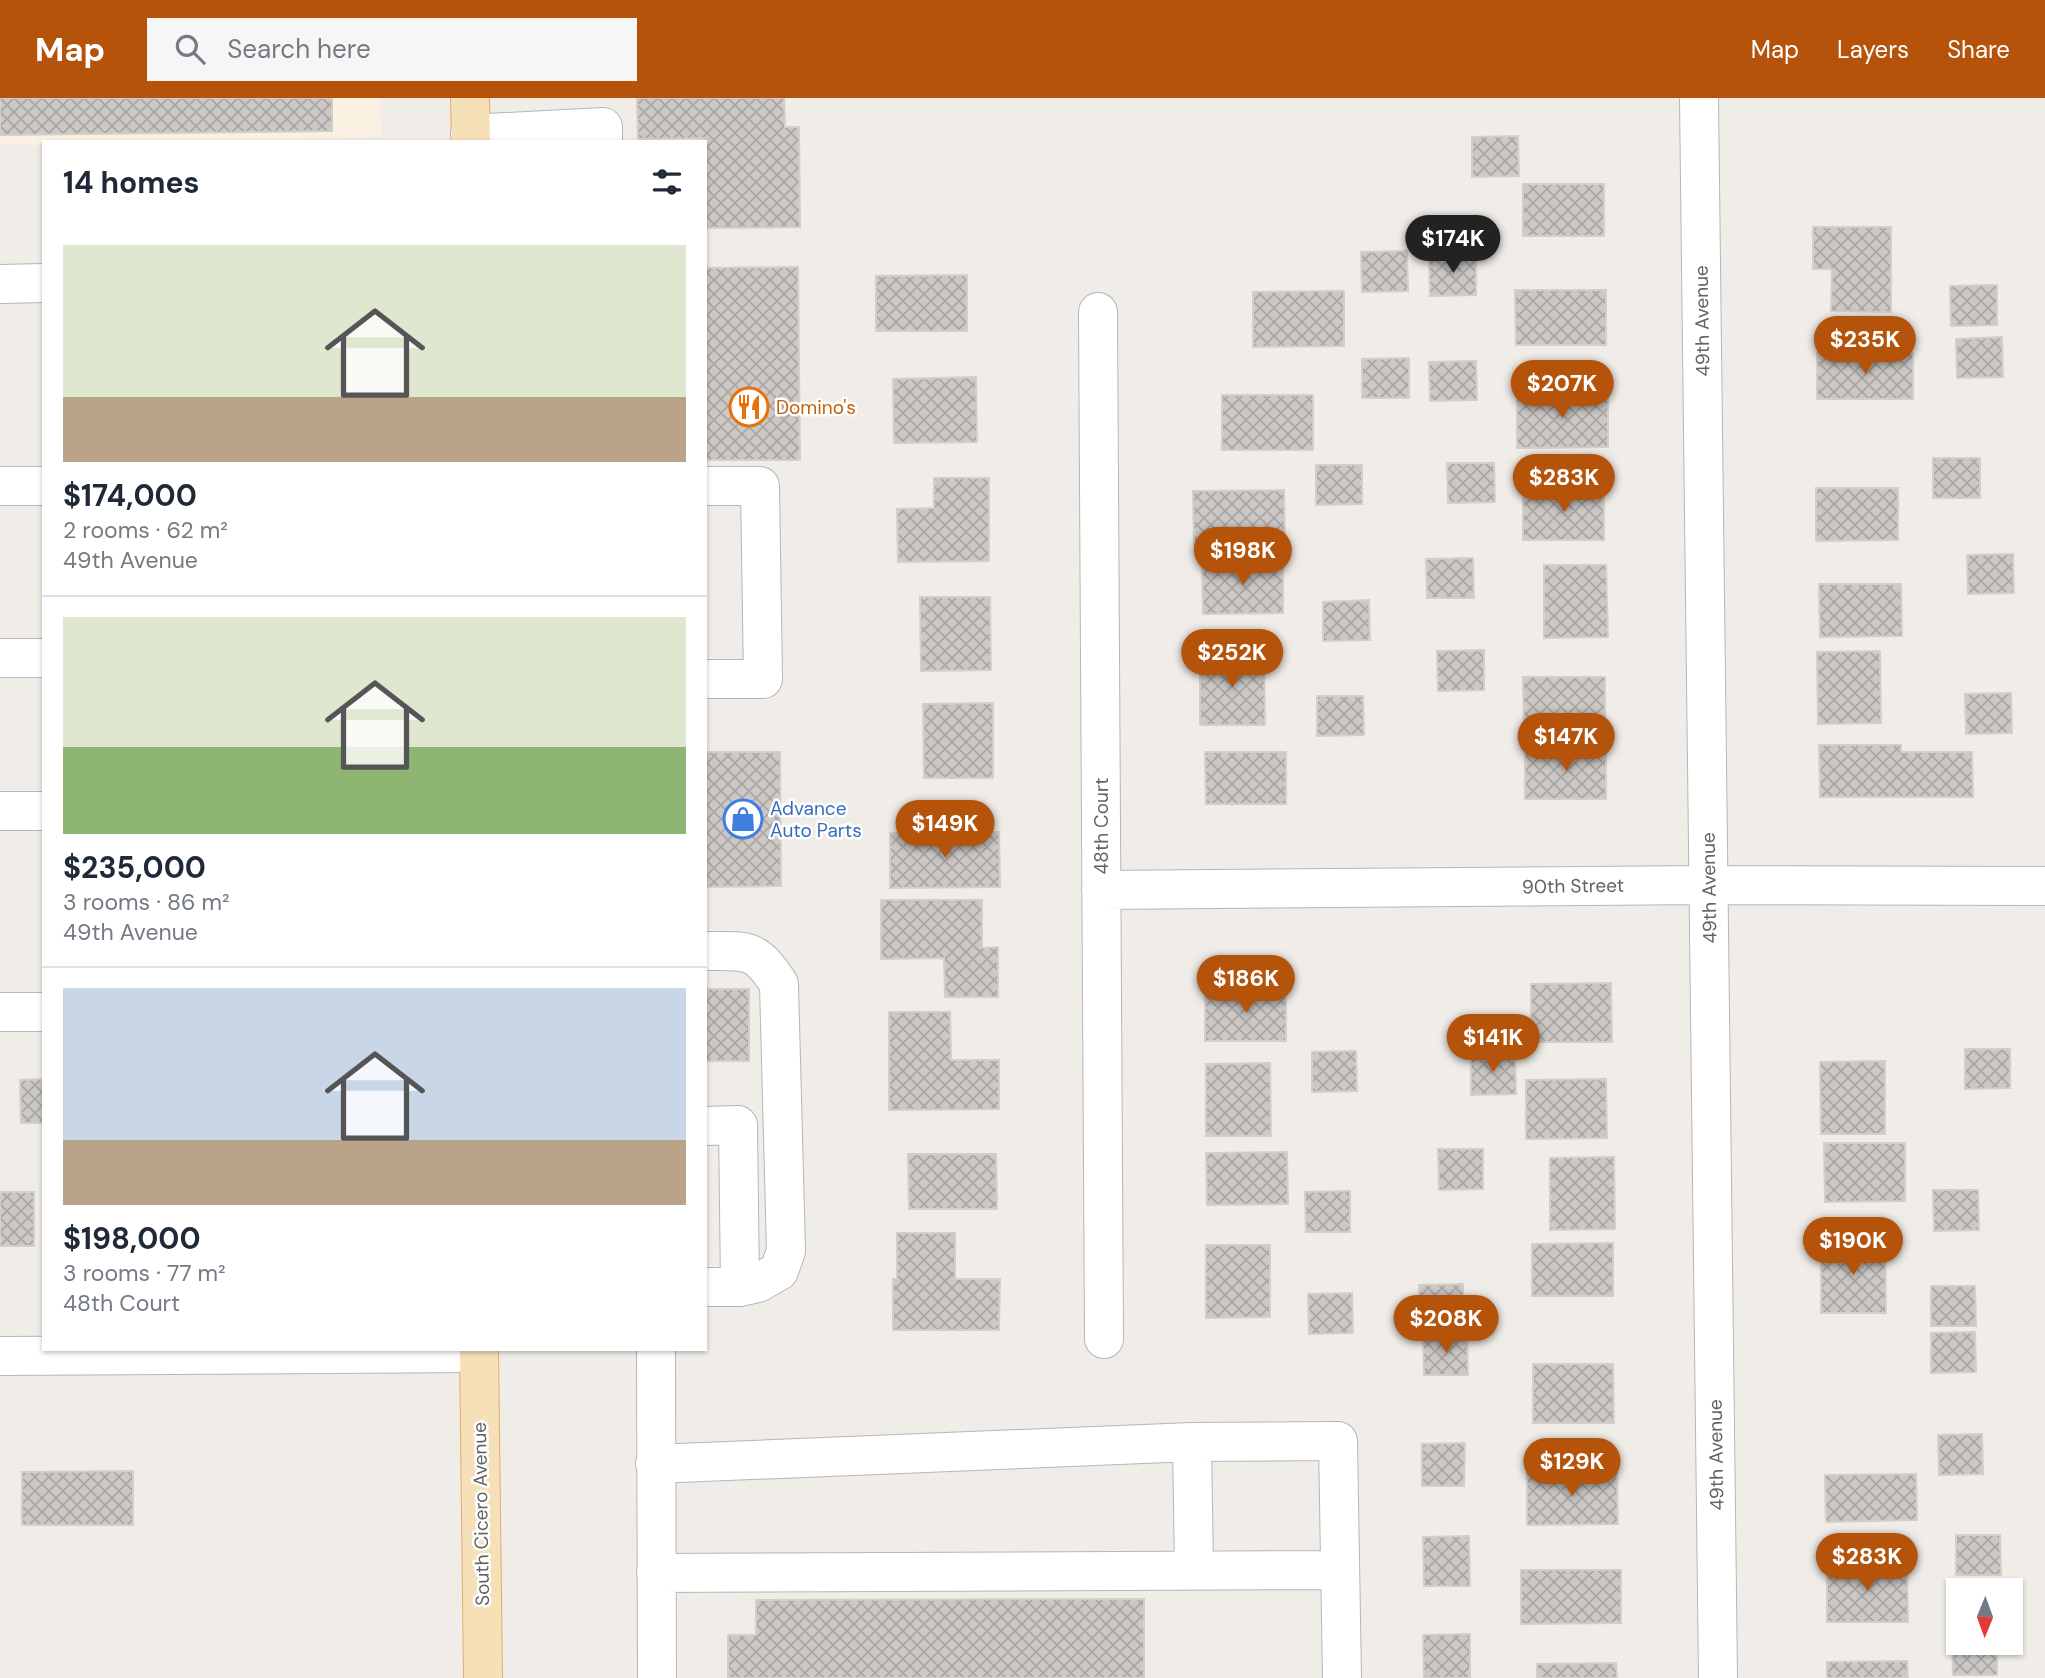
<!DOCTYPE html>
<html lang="en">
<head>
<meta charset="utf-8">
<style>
  body { margin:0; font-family:"DM Sans",sans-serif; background:#f6f6f7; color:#1f2937; height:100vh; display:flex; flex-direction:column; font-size:26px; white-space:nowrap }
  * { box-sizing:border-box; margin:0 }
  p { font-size:23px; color:#747a83 }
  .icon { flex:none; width:38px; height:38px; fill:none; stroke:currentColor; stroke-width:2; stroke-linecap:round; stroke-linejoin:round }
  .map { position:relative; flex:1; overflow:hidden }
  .sheet { position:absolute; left:42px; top:42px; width:665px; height:1211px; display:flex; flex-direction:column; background:#fff; border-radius:0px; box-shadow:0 2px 5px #0004 }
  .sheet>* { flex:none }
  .needle { width:46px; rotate:181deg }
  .controls { position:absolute; left:1946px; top:1480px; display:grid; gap:14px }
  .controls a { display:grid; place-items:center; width:77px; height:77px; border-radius:0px; background:#fff; box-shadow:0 2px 5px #0004; font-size:35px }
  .price { position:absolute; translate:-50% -60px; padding:0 16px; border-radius:24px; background:#b45309; color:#fff; font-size:23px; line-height:46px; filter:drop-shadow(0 2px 4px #0008) }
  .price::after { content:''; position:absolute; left:50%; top:42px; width:21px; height:16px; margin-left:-10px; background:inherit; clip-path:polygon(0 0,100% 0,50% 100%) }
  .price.current { background:#222; color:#fff }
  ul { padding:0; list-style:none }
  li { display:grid; align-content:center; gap:14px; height:371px; padding:0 21px }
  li+li { border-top:2px solid #e0e1e3 }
  li span { display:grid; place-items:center; height:217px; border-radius:0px; color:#555 }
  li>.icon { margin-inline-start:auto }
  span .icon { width:126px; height:126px; fill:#fffc; stroke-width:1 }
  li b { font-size:30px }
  h2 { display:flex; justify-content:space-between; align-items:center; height:84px; padding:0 21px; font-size:30px }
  header { display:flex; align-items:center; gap:42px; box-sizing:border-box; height:98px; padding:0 35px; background:#b45309; color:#fff }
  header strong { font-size:33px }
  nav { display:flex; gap:38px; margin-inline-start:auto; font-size:24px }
  .search { width:490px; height:63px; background:#f6f6f7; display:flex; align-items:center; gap:18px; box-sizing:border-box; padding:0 24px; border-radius:0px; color:#747a83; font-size:26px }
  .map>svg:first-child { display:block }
  .commercial { fill:#fbf1e3 }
  .building { fill:url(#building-cross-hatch); stroke:#d4cec8; stroke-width:2 }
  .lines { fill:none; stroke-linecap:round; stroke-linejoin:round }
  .minor-casing { stroke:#b4b6b9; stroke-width:40 }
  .major-casing { stroke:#e2ab70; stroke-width:40 }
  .minor { stroke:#fff; stroke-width:38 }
  .major { stroke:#f6e0b8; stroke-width:38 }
  .labels { text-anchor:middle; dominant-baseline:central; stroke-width:5; stroke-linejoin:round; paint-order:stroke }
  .street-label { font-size:19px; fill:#606467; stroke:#fff }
  .food-label { font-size:19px; fill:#c56008; stroke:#fff; text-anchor:start }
  .shop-label { font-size:19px; fill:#366cbe; stroke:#fff; text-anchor:start }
</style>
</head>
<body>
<header>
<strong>Map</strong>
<div class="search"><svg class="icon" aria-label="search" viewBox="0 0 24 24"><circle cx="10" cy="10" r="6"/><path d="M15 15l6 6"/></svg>Search here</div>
<nav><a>Map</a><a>Layers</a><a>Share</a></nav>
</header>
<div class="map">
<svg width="2045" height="1580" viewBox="0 0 2045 1580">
  <defs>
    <pattern id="building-cross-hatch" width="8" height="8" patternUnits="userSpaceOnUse" patternTransform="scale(1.75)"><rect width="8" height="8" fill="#ccc8c5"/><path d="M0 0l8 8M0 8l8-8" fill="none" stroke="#a9a6a4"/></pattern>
  </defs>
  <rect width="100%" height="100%" fill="#f0ede9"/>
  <path class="commercial" d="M0 0H380L382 40 44 44V47H0Z"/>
  <path class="building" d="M0 0H332V33L0 37Z
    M637 0H784L785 29H799L800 129 705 130V44L703 40 638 41Z
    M1518 38 1519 78 1472 79V39Z
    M1523 86H1604V138H1523Z
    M1813 129H1891V214L1831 213 1832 171H1813Z
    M1407 153 1408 193 1362 194 1361 154Z
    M1476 157V197L1430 198 1429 158Z
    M798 169 800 362H705V170Z
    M967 177V233H876V178Z
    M1997 187V227L1951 228 1950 188Z
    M1515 192H1606V247H1516Z
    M1344 193V248L1253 249V194Z
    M2002 239 2003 279 1957 280 1956 241Z
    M1817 255H1913V301H1817Z
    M1409 260V300H1362V261Z
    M1476 263 1477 302 1430 303 1429 264Z
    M976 279 977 344 894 345 893 281Z
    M1517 295H1608V349L1517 350Z
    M1222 297H1313V352H1222Z
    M1933 360H1980V400H1933Z
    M1447 365H1494L1495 404 1448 405Z
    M1316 367H1362V406L1316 407Z
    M934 380H989V463L898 464 897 411 934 410Z
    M1604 389V442H1523V390Z
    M1816 390H1898V442L1816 443Z
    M1284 392 1285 448H1194L1193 393Z
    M2013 456 2014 495 1968 496 1967 457Z
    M1473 460 1474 500H1427L1426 461Z
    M1283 463V515L1203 516 1202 464Z
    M1544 467H1606L1608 539 1544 540Z
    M1819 486H1901L1902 538 1820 539Z
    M920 499H990L991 572 921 573Z
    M1369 502 1370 542 1323 543V504Z
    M1484 552V592L1438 593 1437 553Z
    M1880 553 1881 625 1818 626 1817 554Z
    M1200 555H1264L1265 627H1200Z
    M1523 579H1605V632L1524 631Z
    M2011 595 2012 635 1966 636 1965 596Z
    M1317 598H1363L1364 637 1317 638Z
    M993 605V680H924L923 606Z
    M1819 647H1901V654H1972L1973 699H1820Z
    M1606 648V701H1525V649Z
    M705 654H780L781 788 705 789Z
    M1205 654H1286V706H1206Z
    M999 734 1000 789 890 790V735Z
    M881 802H982V850L998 849V899H945L944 860 881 861Z
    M1611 885 1612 944H1531V886Z
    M705 891H749V963H705Z
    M1205 891H1286V943H1205Z
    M889 914H950L951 962H999V1011L889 1012Z
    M1965 951H2010V990L1965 991Z
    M1356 953 1357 993 1312 994V954Z
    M1471 956H1515L1516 996 1471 997Z
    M1885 963V1036H1821L1820 964Z
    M1270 965 1271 1038H1206V966Z
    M44 981V1025H21L20 982Z
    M1606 981 1607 1040 1526 1041V982Z
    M1824 1045H1905V1103L1825 1104Z
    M1438 1051H1483V1091L1439 1092Z
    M1287 1054 1288 1106 1207 1107 1206 1055Z
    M908 1056H996L997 1111H909Z
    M1614 1059 1615 1131 1550 1132V1060Z
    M1933 1092H1978L1979 1132 1934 1133Z
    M1350 1093V1134H1306L1305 1094Z
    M0 1094H34V1148H0Z
    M897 1135H955V1181H1000L999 1232H893V1181H897Z
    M1885 1142 1886 1215H1821V1143Z
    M1613 1145V1198H1532V1146Z
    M1206 1147H1270V1219L1206 1220Z
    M1463 1186 1464 1227H1420L1419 1187Z
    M1931 1188H1975L1976 1228H1931Z
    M1352 1195 1353 1235 1309 1236 1308 1196Z
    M1975 1234 1976 1274 1931 1275V1235Z
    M1467 1237 1468 1277H1424L1423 1238Z
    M1533 1266H1613L1614 1325H1533Z
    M1982 1336 1983 1376 1939 1377 1938 1337Z
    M1465 1345 1464 1388H1422V1346Z
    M1617 1372 1618 1426 1527 1427V1373Z
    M133 1373V1427H22V1374Z
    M1916 1376 1917 1422 1826 1424 1825 1377Z
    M1956 1437H2000L2001 1477H1956Z
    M1469 1438 1470 1488H1424L1423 1439Z
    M1827 1465H1907L1908 1524H1827Z
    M1521 1472H1621V1525L1521 1526Z
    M1144 1501V1580H728V1537H756V1502Z
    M1470 1536V1580H1424L1423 1537Z
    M1952 1537H1958V1545H1997V1577H1953Z
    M1907 1563 1908 1580H1827V1564Z
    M1616 1565 1617 1580H1537V1566Z"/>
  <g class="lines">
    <defs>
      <path id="minor" d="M1699 0 1718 1580
        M470 36 603 29V44
        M0 186 44 185
        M1098 214 1104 1241
        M0 388H44
        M705 388H760L763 581H705
        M0 560H44
        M0 713H44
        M1101 792 1709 787 2045 788
        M705 853C747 853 755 849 779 886L786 1153 779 1173 758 1185 740 1189
        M0 914H44
        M705 1028 738 1027 740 1189H705
        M656 1256 657 1580
        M0 1258 479 1255
        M1192 1344 1194 1471
        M655 1366 1192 1344 1338 1343 1342 1580
        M656 1475 1340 1472"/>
      <path id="major" d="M470 0 471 44
        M479 1251 483 1580"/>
    </defs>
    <use href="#minor" class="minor-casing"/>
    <use href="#major" class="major-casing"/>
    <use href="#minor" class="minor"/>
    <use href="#major" class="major"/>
  </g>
  <defs>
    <symbol id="restaurant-ring" viewBox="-11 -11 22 22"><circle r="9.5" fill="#fff" stroke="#e8710a" stroke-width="1.5"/><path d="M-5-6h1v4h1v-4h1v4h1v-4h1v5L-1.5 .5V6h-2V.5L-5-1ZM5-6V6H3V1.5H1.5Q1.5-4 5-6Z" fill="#e8710a"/></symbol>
    <symbol id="shop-ring" viewBox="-11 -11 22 22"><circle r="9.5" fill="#fff" stroke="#3f7fe0" stroke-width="1.5"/><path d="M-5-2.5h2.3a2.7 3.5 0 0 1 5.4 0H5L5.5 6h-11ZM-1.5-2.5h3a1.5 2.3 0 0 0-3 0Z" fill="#3f7fe0"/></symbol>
  </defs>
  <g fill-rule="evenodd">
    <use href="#restaurant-ring" x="727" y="287" width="44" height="44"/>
    <use href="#shop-ring" x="721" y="699" width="44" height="44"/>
  </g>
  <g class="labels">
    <g class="street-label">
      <text transform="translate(1702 223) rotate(-91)">49th Avenue</text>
      <text transform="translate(1101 728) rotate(-90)">48th Court</text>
      <text transform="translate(1573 788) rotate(-1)">90th Street</text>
      <text transform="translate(1709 790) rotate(-91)">49th Avenue</text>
      <text transform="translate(1716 1357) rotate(-91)">49th Avenue</text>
      <text transform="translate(481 1416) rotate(-91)">South Cicero Avenue</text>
    </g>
    <g class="food-label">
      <text x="776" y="309">Domino's</text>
    </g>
    <g class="shop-label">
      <text x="770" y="710">Advance<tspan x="770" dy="22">Auto Parts</tspan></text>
    </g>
  </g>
</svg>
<div class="controls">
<a><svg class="needle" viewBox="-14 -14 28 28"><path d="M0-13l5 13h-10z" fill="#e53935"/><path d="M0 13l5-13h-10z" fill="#747a83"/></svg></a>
</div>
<b class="price current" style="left:1453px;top:177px">$174K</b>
<b class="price" style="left:1865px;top:278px">$235K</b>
<b class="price" style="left:1562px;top:322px">$207K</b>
<b class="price" style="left:1564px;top:416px">$283K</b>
<b class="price" style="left:1243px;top:489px">$198K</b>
<b class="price" style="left:1232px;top:591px">$252K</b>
<b class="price" style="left:1566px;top:675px">$147K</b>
<b class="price" style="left:945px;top:762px">$149K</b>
<b class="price" style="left:1246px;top:917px">$186K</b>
<b class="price" style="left:1493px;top:976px">$141K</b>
<b class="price" style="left:1853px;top:1179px">$190K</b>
<b class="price" style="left:1446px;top:1257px">$208K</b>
<b class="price" style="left:1572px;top:1400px">$129K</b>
<b class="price" style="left:1867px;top:1495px">$283K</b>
<section class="sheet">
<h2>14 homes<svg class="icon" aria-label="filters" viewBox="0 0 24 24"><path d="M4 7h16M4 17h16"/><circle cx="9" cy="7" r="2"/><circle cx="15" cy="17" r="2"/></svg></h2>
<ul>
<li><span style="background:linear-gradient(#dfe7d0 70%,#b9a48a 0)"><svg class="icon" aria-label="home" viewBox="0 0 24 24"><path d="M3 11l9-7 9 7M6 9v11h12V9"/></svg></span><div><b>$174,000</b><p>2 rooms · 62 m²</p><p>49th Avenue</p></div></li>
<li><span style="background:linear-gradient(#dfe7d0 60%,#8fb573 0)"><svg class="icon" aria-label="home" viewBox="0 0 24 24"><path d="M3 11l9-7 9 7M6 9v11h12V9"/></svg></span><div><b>$235,000</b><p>3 rooms · 86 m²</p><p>49th Avenue</p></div></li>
<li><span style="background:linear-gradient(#c9d6e8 70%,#b9a48a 0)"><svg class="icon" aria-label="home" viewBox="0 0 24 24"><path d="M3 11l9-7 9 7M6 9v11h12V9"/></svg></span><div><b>$198,000</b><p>3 rooms · 77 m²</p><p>48th Court</p></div></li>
</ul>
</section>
</div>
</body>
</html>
